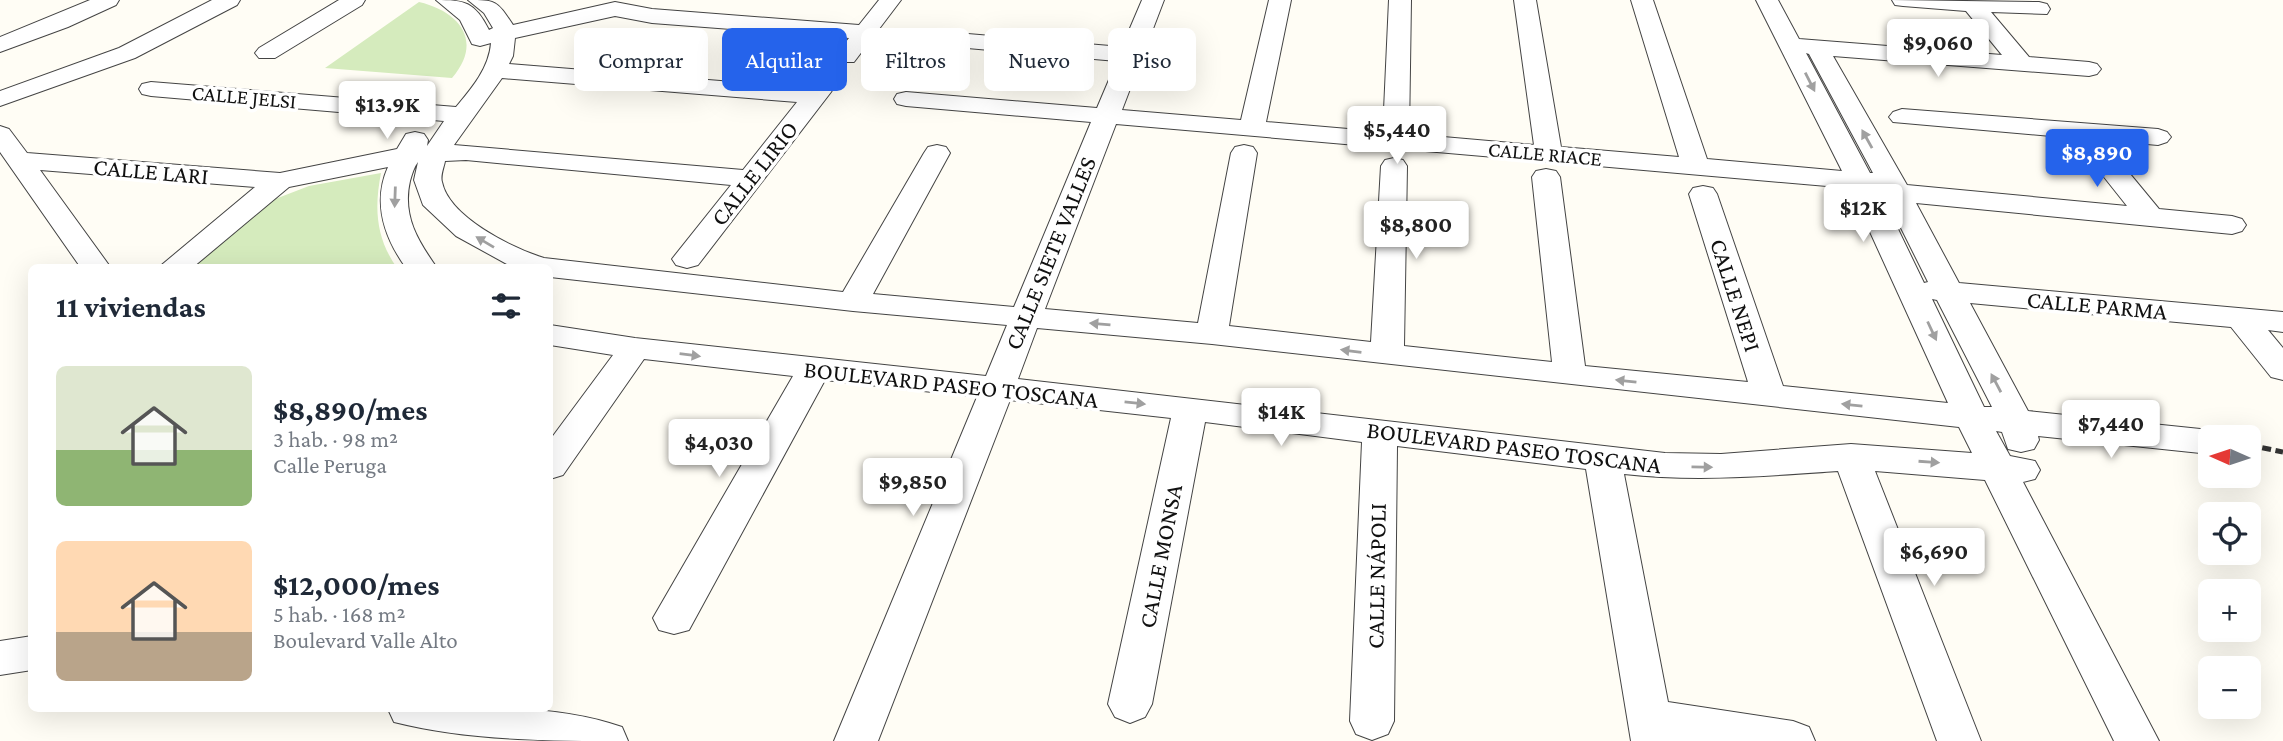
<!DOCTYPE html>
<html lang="es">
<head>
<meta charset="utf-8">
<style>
  body { margin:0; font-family:"Crimson Pro",serif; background:#f2f2f3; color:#1f2937; height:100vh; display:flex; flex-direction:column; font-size:26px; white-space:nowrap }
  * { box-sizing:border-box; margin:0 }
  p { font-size:23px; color:#747a83 }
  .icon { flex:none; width:38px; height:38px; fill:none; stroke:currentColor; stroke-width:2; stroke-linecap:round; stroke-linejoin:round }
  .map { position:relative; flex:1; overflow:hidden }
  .sheet { position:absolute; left:28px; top:264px; width:525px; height:448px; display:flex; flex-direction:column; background:#fff; border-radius:10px; box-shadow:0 7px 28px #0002 }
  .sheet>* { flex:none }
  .banner { position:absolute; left:574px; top:28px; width:665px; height:63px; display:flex; gap:14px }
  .needle { width:46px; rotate:273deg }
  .controls { position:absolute; left:2198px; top:425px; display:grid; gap:14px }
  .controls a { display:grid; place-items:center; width:63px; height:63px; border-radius:10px; background:#fff; box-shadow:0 7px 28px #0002; font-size:35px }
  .price { position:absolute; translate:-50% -60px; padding:0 16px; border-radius:7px; background:#fff; color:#222; font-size:23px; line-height:46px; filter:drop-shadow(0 2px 4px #0008) }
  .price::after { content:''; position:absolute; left:50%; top:42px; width:21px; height:16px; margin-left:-10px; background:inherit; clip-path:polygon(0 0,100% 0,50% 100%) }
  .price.current { background:#2563eb; color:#fff }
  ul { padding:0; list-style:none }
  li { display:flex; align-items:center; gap:21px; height:175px; padding:0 28px }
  li span { display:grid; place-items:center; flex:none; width:196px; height:140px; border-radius:10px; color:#555 }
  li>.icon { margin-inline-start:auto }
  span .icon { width:84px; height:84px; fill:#fffc; stroke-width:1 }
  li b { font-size:30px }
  h2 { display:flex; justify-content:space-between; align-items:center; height:84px; padding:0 28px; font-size:30px }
  .tag { padding:0 24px; border-radius:10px; background:#fff; box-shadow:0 7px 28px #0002; font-size:24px; line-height:63px }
  .tag.current { background:#2563eb; color:#fff }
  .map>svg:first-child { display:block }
  .green { fill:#d5ebbd }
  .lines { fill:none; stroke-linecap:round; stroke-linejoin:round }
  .minor-casing { stroke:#444; stroke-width:2 }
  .path { stroke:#333; stroke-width:5; stroke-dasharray:9 4.5; stroke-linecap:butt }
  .minor { fill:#fff; fill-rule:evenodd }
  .oneway { fill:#a0a0a0 }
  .labels { text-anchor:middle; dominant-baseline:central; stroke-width:7; stroke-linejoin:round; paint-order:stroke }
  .far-street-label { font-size:21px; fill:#111; stroke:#fff }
  .street-label { font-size:24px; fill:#111; stroke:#fff }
</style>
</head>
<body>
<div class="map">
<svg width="2283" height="741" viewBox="0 0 2283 741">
  <rect width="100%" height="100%" fill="#fffdf5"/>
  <path class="green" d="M419 2C461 12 483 42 452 78L325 68Z
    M381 173C374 209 376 238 397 268H187L270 201 309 186Z"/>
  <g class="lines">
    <defs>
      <path id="minor" d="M90 0H119L116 5 68 27 0 52V37Z
        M212 0H240L237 5 135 58 0 106V91L119 48Z
        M339 0H365L362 5 275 58H259L255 53 259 48Z
        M436 0C465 0 475 2 489 30L493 28 484 13 468 0C497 0 497 1 513 25L615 2 652 9 859 25 879 0H901L854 62H838L834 57 849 38 652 23 615 16 515 38 513 56 509 64 808 88C815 80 820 79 831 82L834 87 831 92 698 265 687 268 676 265 672 259 731 185 466 160 445 161C444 167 440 176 442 182 449 217 512 248 544 258L843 292 924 153 928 147 937 145 946 147 950 153 873 294 1014 307 1091 122 906 106 897 104 894 99 897 94 906 92 1097 108 1117 61 956 47 948 45 945 40 948 35 956 33 1122 47 1142 0H1164L1122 110 1241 120 1269 0H1291L1266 122 1383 132 1389 0H1411L1409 134 1534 145 1514 0H1536L1561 147 1679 157 1631 0H1653L1707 159 1842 171 1756 0H1778L1799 39 2002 55 1966 11 1903 6 1895 5 1892 0 2039 2 2047 4 2050 9 2047 14 1991 12 2029 57 2089 62 2097 64 2101 69 2097 74 2089 76 1833 56 1907 185 2127 206 2073 138 1893 122 1889 117 1893 112 1902 109 2158 129 2167 132 2171 137 2167 142 2158 145 2102 140 2159 209 2232 216 2242 219 2246 225 2242 231 2232 234 1916 203 1959 283 2283 312V332L2268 330 2283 348V380L2271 377 2231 327 1970 303 2028 411 2210 430 2223 433 2225 438H2210V454L2038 436 2039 440 2034 449 2021 452 2008 449 2002 432 1996 431 2010 456 2035 461 2040 470 2035 479 2023 482 2159 741H2114L1985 480 1875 471 1981 741H1937L1838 471C1766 476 1696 482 1624 474L1668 702 1793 721 1809 727 1815 741H1631L1586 469 1397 446 1394 721 1388 734 1372 740 1356 734 1350 721 1362 442 1205 422 1152 704 1145 717 1130 723 1115 717 1108 704 1171 418 1010 400 878 741H834L977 397 825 380 689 630 674 634 659 630 653 618 793 376 644 359 563 475 550 479V440L613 355 550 345V325L635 338 986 376 1007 325 853 311 550 277V268H514L456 236 423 205 414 180 418 162C414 167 412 174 410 181 402 216 418 241 437 268H406C384 237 372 203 388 167L289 187 192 268H158L255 187 40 170 111 268H81L0 152V126L9 129 27 153 280 173 397 149 406 134 415 132 424 134 428 140 427 146 444 121 151 96 142 94 139 89 142 84 151 82 456 107C472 88 489 68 491 43L480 46 472 44 460 20ZM1806 53 1809 54 1873 173H1870ZM502 78 797 102 743 170 454 145ZM1116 124 1850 188 1948 403 1783 386 1717 194 1713 188 1703 186 1693 188 1689 194 1748 382 1585 366 1560 177 1556 171 1546 169 1536 171 1532 177 1552 362 1404 346 1407 166 1403 160 1394 158 1385 160 1381 166 1371 342 1229 326 1257 153 1253 147 1244 145 1235 147 1231 153 1198 323 1045 309ZM1884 200H1887L1928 282 1924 283ZM1932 299 1937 300 1992 407H1984ZM1037 328 1212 344 1959 427 1972 453 1851 444 1721 454 1665 453 1018 379Z
        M32 636V670L0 675V641Z
        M388 709C459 706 555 703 622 727L628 741C551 741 469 741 394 722Z"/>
    </defs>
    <use href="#minor" class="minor-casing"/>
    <path class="path" d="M2249 445 2283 452"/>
    <use href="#minor" class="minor"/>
  </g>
  <defs><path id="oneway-solid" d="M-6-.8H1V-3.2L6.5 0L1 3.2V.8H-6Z" transform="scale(1.75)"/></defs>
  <g class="oneway">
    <use href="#oneway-solid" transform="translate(1810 82) rotate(63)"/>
    <use href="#oneway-solid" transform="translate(1867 139) rotate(-119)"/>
    <use href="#oneway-solid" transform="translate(395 197) rotate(92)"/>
    <use href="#oneway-solid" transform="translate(485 242) rotate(-149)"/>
    <use href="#oneway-solid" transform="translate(1100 324) rotate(-175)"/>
    <use href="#oneway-solid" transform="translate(1932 331) rotate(65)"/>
    <use href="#oneway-solid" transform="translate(1351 351) rotate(-173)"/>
    <use href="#oneway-solid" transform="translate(690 355) rotate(7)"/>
    <use href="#oneway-solid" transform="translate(1626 381) rotate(-174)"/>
    <use href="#oneway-solid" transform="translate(1996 383) rotate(-118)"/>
    <use href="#oneway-solid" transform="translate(1135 403) rotate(6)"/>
    <use href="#oneway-solid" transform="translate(1852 405) rotate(-174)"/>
    <use href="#oneway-solid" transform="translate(1929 462) rotate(4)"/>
    <use href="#oneway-solid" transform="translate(1702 467) rotate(1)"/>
  </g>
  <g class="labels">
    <g class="far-street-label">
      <text transform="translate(244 97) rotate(5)">CALLE JELSI</text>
      <text transform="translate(1545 154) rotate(5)">CALLE RIACE</text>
    </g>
    <g class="street-label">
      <text transform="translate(151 171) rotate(5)">CALLE LARI</text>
      <text transform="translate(754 173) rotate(-52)">CALLE LIRIO</text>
      <text transform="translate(1050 253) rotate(-68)">CALLE SIETE VALLES</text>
      <text transform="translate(1736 295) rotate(72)">CALLE NEPI</text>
      <text transform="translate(2097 305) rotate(5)">CALLE PARMA</text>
      <text transform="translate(951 384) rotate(6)">BOULEVARD PASEO TOSCANA</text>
      <text transform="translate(1514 447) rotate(7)">BOULEVARD PASEO TOSCANA</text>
      <text transform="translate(1160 556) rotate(-79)">CALLE MONSA</text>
      <text transform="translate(1376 576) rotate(-89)">CALLE NÁPOLI</text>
    </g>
  </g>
</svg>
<div class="controls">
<a><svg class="needle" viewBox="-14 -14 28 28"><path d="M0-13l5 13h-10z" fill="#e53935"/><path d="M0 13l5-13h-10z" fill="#747a83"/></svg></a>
<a><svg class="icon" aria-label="locate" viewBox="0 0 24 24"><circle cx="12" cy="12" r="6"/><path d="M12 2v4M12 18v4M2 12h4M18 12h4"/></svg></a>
<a>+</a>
<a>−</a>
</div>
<b class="price" style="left:1938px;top:79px">$9,060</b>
<b class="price" style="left:387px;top:141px">$13.9K</b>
<b class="price" style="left:1397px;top:166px">$5,440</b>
<b class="price current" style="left:2097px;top:189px">$8,890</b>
<b class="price" style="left:1863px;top:244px">$12K</b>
<b class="price" style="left:1416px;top:261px">$8,800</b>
<b class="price" style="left:1281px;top:448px">$14K</b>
<b class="price" style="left:2111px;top:460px">$7,440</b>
<b class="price" style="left:719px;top:479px">$4,030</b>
<b class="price" style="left:913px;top:518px">$9,850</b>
<b class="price" style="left:1934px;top:588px">$6,690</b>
<div class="banner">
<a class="tag">Comprar</a>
<a class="tag current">Alquilar</a>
<a class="tag">Filtros</a>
<a class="tag">Nuevo</a>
<a class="tag">Piso</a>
</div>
<section class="sheet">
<h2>11 viviendas<svg class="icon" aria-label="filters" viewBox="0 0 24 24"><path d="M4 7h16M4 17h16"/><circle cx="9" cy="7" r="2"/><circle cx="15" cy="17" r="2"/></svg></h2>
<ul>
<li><span style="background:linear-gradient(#dfe7d0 60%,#8fb573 0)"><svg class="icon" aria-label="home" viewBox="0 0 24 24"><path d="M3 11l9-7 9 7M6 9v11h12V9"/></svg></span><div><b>$8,890/mes</b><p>3 hab. · 98 m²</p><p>Calle Peruga</p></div></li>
<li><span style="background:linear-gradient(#ffd9b3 65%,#b9a48a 0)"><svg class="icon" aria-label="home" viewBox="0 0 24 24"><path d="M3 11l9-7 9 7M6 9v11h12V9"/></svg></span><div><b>$12,000/mes</b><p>5 hab. · 168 m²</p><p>Boulevard Valle Alto</p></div></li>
</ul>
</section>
</div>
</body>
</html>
